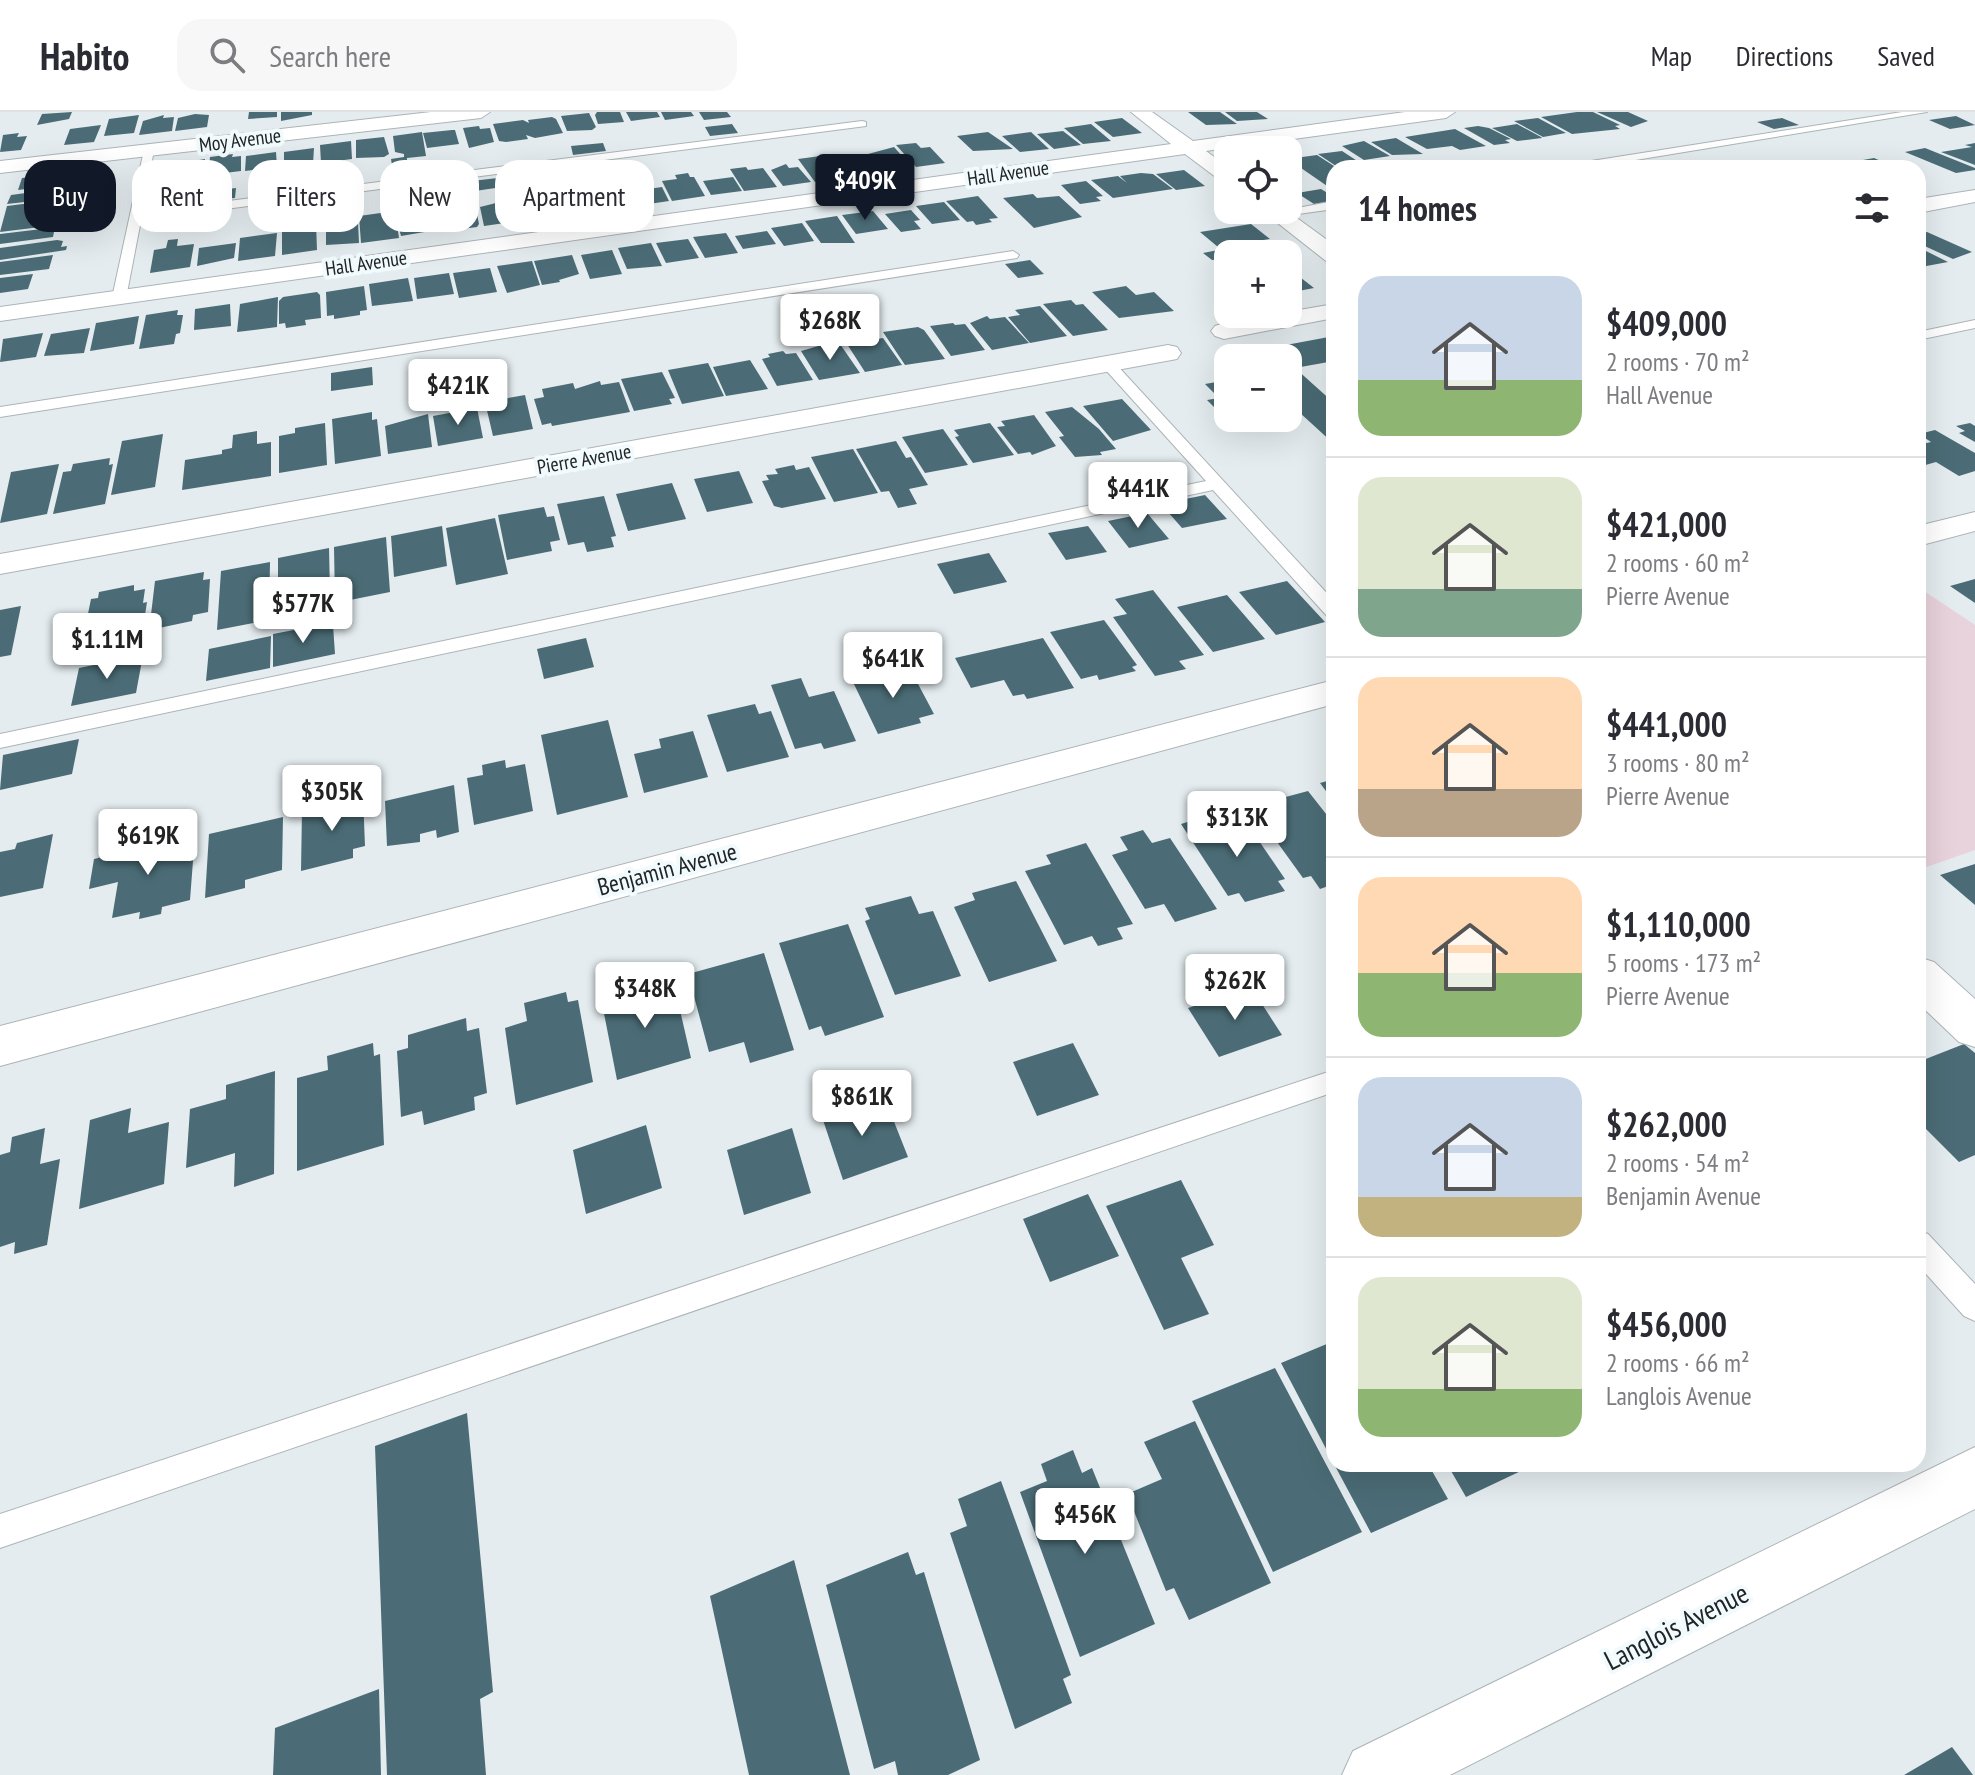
<!DOCTYPE html>
<html lang="en">
<head>
<meta charset="utf-8">
<style>
  body { margin:0; font-family:"PT Sans Narrow",sans-serif; background:#f7f7f7; color:#2b2b33; height:100vh; display:flex; flex-direction:column; font-size:30px; white-space:nowrap }
  * { box-sizing:border-box; margin:0 }
  p { font-size:26px; color:#7c7c81 }
  .icon { flex:none; width:44px; height:44px; fill:none; stroke:currentColor; stroke-width:2; stroke-linecap:round; stroke-linejoin:round }
  .map { position:relative; flex:1; overflow:hidden }
  .drawer { position:absolute; left:1326px; top:48px; width:600px; height:1312px; display:flex; flex-direction:column; background:#fff; border-radius:24px; box-shadow:0 8px 32px #0002 }
  .drawer>* { flex:none }
  .top-card { position:absolute; left:24px; top:48px; width:760px; height:72px; display:flex; gap:16px }
  .fabs { position:absolute; left:1214px; top:24px; display:grid; gap:16px }
  .fabs a { display:grid; place-items:center; width:88px; height:88px; border-radius:16px; background:#fff; box-shadow:0 8px 32px #0002; font-size:40px }
  .price { position:absolute; translate:-50% -68px; padding:0 18px; border-radius:8px; background:#fff; color:#222; font-size:26px; line-height:52px; filter:drop-shadow(0 2px 4px #0008) }
  .price::after { content:''; position:absolute; left:50%; top:48px; width:24px; height:18px; margin-left:-12px; background:inherit; clip-path:polygon(0 0,100% 0,50% 100%) }
  .price.active { background:#111827; color:#fff }
  ul { padding:0; list-style:none }
  li { display:flex; align-items:center; gap:24px; height:200px; padding:0 32px }
  li+li { border-top:2px solid #e1e1e2 }
  li span { display:grid; place-items:center; flex:none; width:224px; height:160px; border-radius:24px; color:#555 }
  li>.icon { margin-inline-start:auto }
  span .icon { width:96px; height:96px; fill:#fffc; stroke-width:1 }
  li b { font-size:34px }
  h2 { display:flex; justify-content:space-between; align-items:center; height:96px; padding:0 32px; font-size:34px }
  .chip { padding:0 28px; border-radius:24px; background:#fff; box-shadow:0 8px 32px #0002; font-size:28px; line-height:72px }
  .chip.active { background:#111827; color:#fff }
  header { display:flex; align-items:center; gap:48px; box-sizing:border-box; height:112px; padding:0 40px; background:#fff; border-bottom:2px solid #e1e1e2 }
  header strong { font-size:38px }
  nav { display:flex; gap:44px; margin-inline-start:auto; font-size:28px }
  .search { width:560px; height:72px; background:#f7f7f7; display:flex; align-items:center; gap:20px; box-sizing:border-box; padding:0 28px; border-radius:24px; color:#7c7c81; font-size:30px }
  .map>svg:first-child { display:block }
  .green { fill:#e8d2db }
  .building { fill:#4b6c76 }
  .lines { fill:none; stroke-linecap:round; stroke-linejoin:round }
  .service-casing { stroke:#acb4b6; stroke-width:2 }
  .minor-casing { stroke:#acb4b6; stroke-width:2 }
  .service { fill:#fff; fill-rule:evenodd }
  .minor { fill:#fff; fill-rule:evenodd }
  .labels { text-anchor:middle; dominant-baseline:central; stroke-width:8; stroke-linejoin:round; paint-order:stroke }
  .far-street-label { font-size:20px; fill:#222526; stroke:#f1fafc }
  .street-label { font-size:24px; fill:#222526; stroke:#f1fafc }
  .near-street-label { font-size:28px; fill:#222526; stroke:#f1fafc }
</style>
</head>
<body>
<header>
<strong>Habito</strong>
<div class="search"><svg class="icon" aria-label="search" viewBox="0 0 24 24"><circle cx="10" cy="10" r="6"/><path d="M15 15l6 6"/></svg>Search here</div>
<nav><a>Map</a><a>Directions</a><a>Saved</a></nav>
</header>
<div class="map">
<svg width="1975" height="1663" viewBox="0 0 1975 1663">
  <rect width="100%" height="100%" fill="#e4ecef"/>
  <path class="green" d="M1918 475 1975 513V738L1918 758Z"/>
  <path class="building" d="M72 0 69 7 37 13 42 2Z
    M249 0H277V5L248 7Z
    M281 0H312V3L281 9Z
    M597 0H620L624 10 598 12 595 3Z
    M626 0H657L660 5 631 9Z
    M661 0H691L694 4 665 8Z
    M699 0H727L731 5 704 8Z
    M1188 0H1220L1237 12 1206 13Z
    M1225 0H1257L1268 7 1237 9Z
    M1577 0H1593L1620 13 1615 14 1620 17 1572 22 1541 5Z
    M1597 0H1628L1648 9 1631 15Z
    M589 1 596 15 592 18 567 19 561 4Z
    M195 2 209 3 207 15 175 19 178 6Z
    M139 3 134 21 104 24 109 7Z
    M164 3 163 6 174 5 172 19 139 23 143 9Z
    M1956 4 1975 13 1950 17 1929 8Z
    M552 5 556 7 563 21 535 26 526 23 528 27 506 30 499 29 493 12 523 8 529 11 528 8Z
    M1122 6 1142 21 1113 25 1094 10Z
    M1538 6 1566 21 1543 25 1514 9Z
    M1782 6 1799 13 1774 17 1757 10Z
    M732 12 738 21 710 24 705 15Z
    M1091 12 1111 29 1083 32 1064 16Z
    M1517 12 1541 25 1542 26 1517 29 1492 16Z
    M101 13 94 30 64 33 70 17Z
    M479 14 480 17 490 16 494 30 469 36 463 16Z
    M1478 14 1489 16 1511 27 1505 28 1510 31 1494 33 1464 16Z
    M1455 17 1486 34 1460 38 1452 34 1427 37 1405 25Z
    M452 18H455L459 32 427 36 423 21Z
    M1063 19 1081 33 1054 37 1037 22Z
    M422 20 426 44 407 46V51L392 53 391 47 404 45V42L395 40 393 24Z
    M988 20 1013 37 973 39 957 24Z
    M1031 20 1049 37 1020 40 1002 24Z
    M19 21 17 25 27 24 21 38 0 40 3 23Z
    M384 25 389 42 384 45 356 46V28Z
    M1396 26 1423 42 1392 43 1371 30Z
    M351 29 352 47 321 51 320 33Z
    M1364 29 1390 44 1364 48 1342 34Z
    M603 31 606 39 573 43 571 34Z
    M916 31 921 36 930 35 945 51 916 55 896 33Z
    M1975 31V53L1941 40 1972 35 1965 33Z
    M894 35 911 54 883 59 868 42Z
    M314 36 313 52 284 56V40Z
    M1925 36 1975 56V58L1956 61 1905 40Z
    M1342 39 1368 56H1339L1318 42Z
    M276 40 277 55 271 56V59L252 61 253 58 245 59 246 44Z
    M233 42 232 45 241 44V59L208 63 210 45Z
    M828 43 844 63 815 70 798 47Z
    M1317 43 1334 54V75L1330 76 1288 47Z
    M1874 46 1897 56H1866L1852 50Z
    M205 47 203 64 169 68 171 53Z
    M869 47 877 61H851L843 51Z
    M786 52 789 56 798 55 811 70 783 74 771 58Z
    M746 55 748 58 763 56 777 75 744 79 730 57Z
    M84 58 81 70 18 78 22 66Z
    M1184 58 1205 74 1176 78 1156 62Z
    M688 61 690 65H694L705 84 672 89 662 69 677 67 675 63Z
    M1141 61 1153 62 1173 77 1113 86 1091 68 1118 64 1127 71 1120 64Z
    M506 65 509 74 475 79 472 69Z
    M733 65 742 79 711 83 703 69Z
    M1086 69 1103 84 1096 85 1101 89 1080 92 1061 73Z
    M662 75 669 89 642 93 635 79Z
    M63 76 59 86 7 92 11 83Z
    M236 76 235 86 203 89 204 80Z
    M613 77 615 80 626 79 632 93 599 98 591 80Z
    M1321 77 1334 85V89L1314 92 1297 81Z
    M539 78 542 84H536L538 87 549 85 557 102 529 109 523 106 516 91 529 89 525 81Z
    M587 80 594 97 563 101 557 84Z
    M1033 82 1037 86 1059 84 1082 105 1034 116 1003 86Z
    M978 84 998 106 989 107 992 110 976 113 973 109 967 110 946 89Z
    M71 86 67 99 76 98 73 111 0 120 7 94Z
    M512 87 519 109 484 114 480 95Z
    M944 90 960 108 932 112 916 94Z
    M470 98 471 103 477 102 479 112 477 115 446 119 443 102Z
    M911 98 920 108 914 109 921 117 901 120 885 102Z
    M395 99 399 126 361 131 359 104Z
    M873 99 888 117 856 122 842 103Z
    M424 101 426 108 438 106 442 117 401 124 396 105Z
    M837 104 855 131H821L805 109Z
    M358 110 359 131 326 133V114Z
    M316 111 317 138 282 143V120Z
    M802 111 814 129 784 134 771 116Z
    M1251 112 1270 127 1218 135 1200 120Z
    M67 114 65 119 54 120 53 125 0 132V122Z
    M767 119 776 132 743 137 735 124Z
    M1927 120 1972 140 1953 147 1918 131V121Z
    M277 121 275 144 238 149 240 126Z
    M726 121 738 141 705 146 693 125Z
    M178 127 177 134 194 132 190 155 150 161 154 138 166 136 168 128Z
    M688 127 699 146 666 151 656 131Z
    M57 128 63 129 61 135 67 134 66 138 0 148V136Z
    M1264 129 1280 141 1228 142 1226 150 1222 147 1212 148 1203 141Z
    M236 131 234 146 197 154 199 136Z
    M651 131 662 154 627 157 618 136Z
    M1918 135 1948 150 1921 155 1918 153Z
    M612 138 622 162 590 167 581 143Z
    M53 143 49 157 0 163V150Z
    M572 143 579 162 559 168 560 170 542 173 534 149Z
    M1030 148 1044 162 1018 166 1005 152Z
    M532 149 540 173 507 181 497 154Z
    M490 156 497 180 459 186 453 161Z
    M449 161 454 182 417 187 414 166Z
    M33 162 28 177 0 181V166Z
    M1296 162 1314 176 1288 181V164Z
    M408 166 413 189 372 194 369 172Z
    M364 174 367 198 360 199V203L334 207V203L327 204 326 180Z
    M1126 174 1136 183 1154 180 1174 199 1119 206 1092 180Z
    M317 180 320 183 321 206 305 208 306 213 286 216 285 211 279 212V189L283 185Z
    M278 185 277 215 237 220 240 192Z
    M1071 188 1076 193 1083 192 1108 218 1073 224 1043 192Z
    M230 192 231 214 194 218 195 197Z
    M1040 194 1067 224 1030 231 1008 205 1020 203 1015 198Z
    M178 198 177 203H183L180 221 176 222 174 232 139 237 146 203Z
    M139 204 134 232 90 239 96 211Z
    M987 204 990 207 1005 205 1029 231 992 238 970 211Z
    M953 211 955 213 965 212 985 238 951 244 930 214Z
    M918 215 924 218 945 247 905 253 883 220Z
    M90 216 84 241 44 244 51 222Z
    M43 221 36 245 0 250 3 227Z
    M1334 224V249L1295 256 1334 291V332L1288 290V246H1241L1237 242Z
    M868 225 871 228 883 226 902 253 865 260 845 229Z
    M829 231 831 234 840 232 860 261 819 268 801 239Z
    M783 239 786 242 796 241 813 268 777 274 762 247 770 245 768 242Z
    M750 248 768 277 726 284 713 255Z
    M708 251 724 284 682 292 668 258Z
    M372 255 373 273 331 279V261Z
    M662 260 675 286 669 287 672 292 634 299 621 267Z
    M1228 268V300L1221 302 1207 288 1219 286 1205 272Z
    M600 269 601 273 619 270 630 300 552 314 551 311 542 313 534 287 544 285 542 277 573 271 575 277Z
    M525 283 533 317 493 324 485 290Z
    M1122 287 1151 318 1113 329 1083 294Z
    M1072 295 1099 317 1116 337 1100 340 1102 343 1075 345 1059 325 1064 324 1045 300Z
    M477 296 483 326 438 334 433 304Z
    M372 300V308L377 307 381 344 335 352 332 307Z
    M428 302 432 335 388 342 385 314Z
    M1034 303 1056 334 1032 343 1030 340 1018 342 997 315 1005 314 1001 309Z
    M325 311 327 353 279 361V324L295 321V316Z
    M990 311 1014 343 973 351 955 325 959 324 954 318Z
    M1970 311 1975 314V330L1959 321 1965 319 1956 314Z
    M943 317 968 353 925 361 902 325Z
    M1935 318 1975 341V359L1959 364 1936 350 1922 354 1918 351V333L1931 330 1919 322Z
    M257 319V332L271 330V364L182 378 185 348 222 342V338L232 336 233 323Z
    M163 322 155 375 111 383 122 329Z
    M896 329 906 346 911 345 928 373 909 377 917 392 898 396 889 379 881 380 856 337Z
    M853 337 878 381 834 390 811 345Z
    M110 346 109 353 113 352 105 392 53 402 63 360 71 359 73 352Z
    M59 352 47 402 0 411 11 360Z
    M794 353 796 358 809 355 826 387 782 396 774 394 762 369 769 368 766 363 778 362 775 357Z
    M739 359 753 391 707 400 694 367Z
    M672 371 686 407 628 419 616 382Z
    M1205 383 1227 407 1182 416 1161 392Z
    M604 384 616 424 611 425 614 435 587 440 584 430 568 433 557 392Z
    M544 395 547 405 554 404 560 428 550 430 552 439 507 448 498 403Z
    M1147 401 1169 427 1129 436 1108 409Z
    M495 406 508 462 456 473 446 416Z
    M442 414 447 454 394 465 391 424Z
    M1088 414 1107 440 1066 448 1048 421Z
    M386 425 390 480 335 491 334 435Z
    M329 436 330 481 278 491V446Z
    M989 441 1007 470 954 482 937 452Z
    M270 450 269 508 217 518 221 459Z
    M204 460 203 468 210 467 208 500 193 503 192 509 159 516V510L150 511 155 469Z
    M1975 467V491L1950 474Z
    M1287 469 1325 510 1276 523 1239 480Z
    M134 473V479L145 477 143 491 147 490 141 529 80 541 91 487 98 486 99 480Z
    M1153 478 1204 543 1179 549 1186 557 1155 564 1113 505 1127 502 1115 487Z
    M1227 483 1265 527 1213 540 1177 495Z
    M21 494 11 543 0 545V498Z
    M1104 508 1137 553 1132 555 1136 559 1099 568 1097 563 1081 567 1050 520Z
    M320 513 321 516 333 513 335 542 273 555V522Z
    M271 524 270 556 206 569 209 537Z
    M586 526 594 555 544 567 537 537Z
    M1043 526 1074 576 1027 587 1024 582 1013 584 1004 568 971 576 955 546Z
    M143 543 136 581 71 594 79 556Z
    M909 555 934 602 919 606 921 611 878 622 852 568Z
    M801 566 809 585 834 579 856 629 824 637 821 631 795 637 771 573Z
    M755 592 759 602 771 599 789 645 727 660 707 603Z
    M608 608 628 685 557 703 541 623Z
    M693 619 708 665 644 681 634 642 661 636 659 627Z
    M79 627 72 662 0 678 3 643Z
    M505 648 506 656 525 652 533 699 474 713 467 666 483 663 482 653Z
    M1334 667V690L1320 671Z
    M454 673 459 720 437 726 436 718 420 722V730L387 734 385 689Z
    M1308 679 1334 712V772L1320 777 1311 764 1303 766 1254 698 1263 696 1258 689 1274 685 1279 691 1284 690 1282 686Z
    M363 684 365 734 353 737V746L301 759 302 698Z
    M283 705 282 758 245 768V776L205 786 209 722Z
    M1197 707 1204 718 1244 707 1285 767 1278 769 1285 779 1245 790 1239 781 1228 784 1181 712Z
    M1143 718 1152 731 1170 726 1217 797 1175 810 1164 792 1145 797 1112 743 1128 738 1120 725Z
    M53 722 43 776 0 785V740L15 737 17 731Z
    M195 723 190 788 162 795 161 802 139 807 140 800 112 806 118 770 89 777 94 747Z
    M1086 731 1133 812 1117 816 1123 827 1098 834 1092 824 1064 833 1025 759 1051 752 1046 743Z
    M1975 752V793L1940 763Z
    M1016 769 1057 849 989 870 954 795 975 788 972 781Z
    M911 784 919 802 933 799 961 864 895 883 865 809 870 807 865 796Z
    M848 812 884 905 825 924 821 914 809 918 779 831Z
    M764 841 794 938 750 951 744 930 709 940 688 862Z
    M650 872 652 878 674 872 691 946 617 968 601 886Z
    M1251 875 1282 923 1219 945 1188 896Z
    M566 880 568 890 578 888 593 970 516 993 505 916 527 909 524 891Z
    M466 906 467 919 479 916 487 981 474 985 475 998 424 1013 422 999 401 1005 397 939 408 936V923Z
    M373 931 374 944 380 942 384 1033 297 1059V966L328 958 327 944Z
    M1073 931 1099 983 1037 1004 1013 950Z
    M1964 932 1975 941V1043L1959 1050 1918 1009V950Z
    M275 959 274 1062 234 1075 235 1041 186 1056 190 997 226 987V973Z
    M847 987 852 1003 887 992 908 1045 843 1068 819 996Z
    M131 996 128 1021 169 1010 164 1072 79 1097 90 1008Z
    M646 1013 662 1076 586 1102 573 1038Z
    M45 1016 40 1052 60 1047 47 1133 14 1142 15 1130 0 1135V1043L10 1040 12 1025Z
    M792 1016 811 1081 744 1103 727 1038Z
    M1181 1068 1214 1133 1181 1146 1209 1202 1164 1218 1106 1094Z
    M1088 1082 1119 1144 1050 1170 1023 1107Z
    M1334 1229V1352L1281 1251Z
    M1275 1256 1362 1420 1273 1460 1192 1289Z
    M467 1301 493 1580 480 1587 486 1663H387L375 1334Z
    M1195 1309 1271 1471 1189 1508 1174 1476 1166 1479 1127 1382 1162 1367 1144 1330Z
    M1073 1338 1082 1361 1092 1356 1155 1512 1080 1545 1020 1380 1047 1369 1041 1352Z
    M1334 1352H1428L1448 1387 1371 1421Z
    M1447 1352H1519L1523 1358 1466 1385Z
    M1001 1369 1071 1563 1063 1567 1072 1591 1015 1617 950 1421 967 1414 958 1387Z
    M908 1440 916 1463 924 1460 980 1648 948 1663H898L895 1649 874 1657 826 1473Z
    M794 1448 850 1663H749L710 1484Z
    M379 1577 381 1663H273L275 1616Z
    M1952 1635 1973 1663H1904Z"/>
  <g class="lines">
    <defs>
      <path id="service" d="M1902 0H1927L1587 56H1560L1566 53Z
        M862 9 866 10V14L141 108 126 186 119 190 112 186 144 38 149 35 154 38 142 100Z
        M1334 89V97L1277 105 1271 101Z
        M1013 139 1019 143 1017 146 0 305V295Z
        M1975 208V216L1918 228V220Z
        M1108 248 1113 249 1334 489V506L1327 504 1213 378 0 636V622L1206 369 1103 255V249Z
        M1334 958V980L0 1436V1402Z
        M1918 1118 1928 1122 1975 1172V1209L1964 1204 1918 1153Z"/>
      <path id="minor" d="M431 0H490L481 6 0 61V49Z
        M1131 0H1152L1193 29 1405 0H1455L1446 6 1206 39 1228 55V71L1221 69 1185 42 0 209V195L1171 32Z
        M1975 78V90L1918 101V87Z
        M1261 98H1286L1334 133V151L1326 149Z
        M1334 192V206L1224 227 1215 224 1211 219 1215 214 1224 211Z
        M1168 233 1177 235 1181 241 1177 247 0 462V442Z
        M1975 400V419L1918 434V414Z
        M1334 568V592L0 954V914Z
        M1918 845 1934 850 1975 887V935L1959 930 1918 891Z
        M1975 1335V1397L1450 1663H1342L1353 1639Z"/>
    </defs>
    <use href="#service" class="service-casing"/>
    <use href="#minor" class="minor-casing"/>
    <use href="#service" class="service"/>
    <use href="#minor" class="minor"/>
  </g>
  <g class="labels">
    <g class="far-street-label">
      <text transform="translate(240 28) rotate(-7)">Moy Avenue</text>
      <text transform="translate(1008 61) rotate(-8)">Hall Avenue</text>
      <text transform="translate(366 151) rotate(-8)">Hall Avenue</text>
      <text transform="translate(584 347) rotate(-10)">Pierre Avenue</text>
    </g>
    <g class="street-label">
      <text transform="translate(667 757) rotate(-15)">Benjamin Avenue</text>
    </g>
    <g class="near-street-label">
      <text transform="translate(1676 1514) rotate(-27)">Langlois Avenue</text>
    </g>
  </g>
</svg>
<div class="fabs">
<a><svg class="icon" aria-label="locate" viewBox="0 0 24 24"><circle cx="12" cy="12" r="6"/><path d="M12 2v4M12 18v4M2 12h4M18 12h4"/></svg></a>
<a>+</a>
<a>−</a>
</div>
<b class="price active" style="left:865px;top:110px">$409K</b>
<b class="price" style="left:830px;top:250px">$268K</b>
<b class="price" style="left:458px;top:315px">$421K</b>
<b class="price" style="left:1138px;top:418px">$441K</b>
<b class="price" style="left:303px;top:533px">$577K</b>
<b class="price" style="left:107px;top:569px">$1.11M</b>
<b class="price" style="left:893px;top:588px">$641K</b>
<b class="price" style="left:332px;top:721px">$305K</b>
<b class="price" style="left:1237px;top:747px">$313K</b>
<b class="price" style="left:148px;top:765px">$619K</b>
<b class="price" style="left:1235px;top:910px">$262K</b>
<b class="price" style="left:645px;top:918px">$348K</b>
<b class="price" style="left:862px;top:1026px">$861K</b>
<b class="price" style="left:1085px;top:1444px">$456K</b>
<div class="top-card">
<a class="chip active">Buy</a>
<a class="chip">Rent</a>
<a class="chip">Filters</a>
<a class="chip">New</a>
<a class="chip">Apartment</a>
</div>
<section class="drawer">
<h2>14 homes<svg class="icon" aria-label="filters" viewBox="0 0 24 24"><path d="M4 7h16M4 17h16"/><circle cx="9" cy="7" r="2"/><circle cx="15" cy="17" r="2"/></svg></h2>
<ul>
<li><span style="background:linear-gradient(#c9d6e8 65%,#8fb573 0)"><svg class="icon" aria-label="home" viewBox="0 0 24 24"><path d="M3 11l9-7 9 7M6 9v11h12V9"/></svg></span><div><b>$409,000</b><p>2 rooms · 70 m²</p><p>Hall Avenue</p></div></li>
<li><span style="background:linear-gradient(#dfe7d0 70%,#7fa58c 0)"><svg class="icon" aria-label="home" viewBox="0 0 24 24"><path d="M3 11l9-7 9 7M6 9v11h12V9"/></svg></span><div><b>$421,000</b><p>2 rooms · 60 m²</p><p>Pierre Avenue</p></div></li>
<li><span style="background:linear-gradient(#ffd9b3 70%,#b9a48a 0)"><svg class="icon" aria-label="home" viewBox="0 0 24 24"><path d="M3 11l9-7 9 7M6 9v11h12V9"/></svg></span><div><b>$441,000</b><p>3 rooms · 80 m²</p><p>Pierre Avenue</p></div></li>
<li><span style="background:linear-gradient(#ffd9b3 60%,#8fb573 0)"><svg class="icon" aria-label="home" viewBox="0 0 24 24"><path d="M3 11l9-7 9 7M6 9v11h12V9"/></svg></span><div><b>$1,110,000</b><p>5 rooms · 173 m²</p><p>Pierre Avenue</p></div></li>
<li><span style="background:linear-gradient(#c9d6e8 75%,#c2b280 0)"><svg class="icon" aria-label="home" viewBox="0 0 24 24"><path d="M3 11l9-7 9 7M6 9v11h12V9"/></svg></span><div><b>$262,000</b><p>2 rooms · 54 m²</p><p>Benjamin Avenue</p></div></li>
<li><span style="background:linear-gradient(#dfe7d0 70%,#8fb573 0)"><svg class="icon" aria-label="home" viewBox="0 0 24 24"><path d="M3 11l9-7 9 7M6 9v11h12V9"/></svg></span><div><b>$456,000</b><p>2 rooms · 66 m²</p><p>Langlois Avenue</p></div></li>
</ul>
</section>
</div>
</body>
</html>
